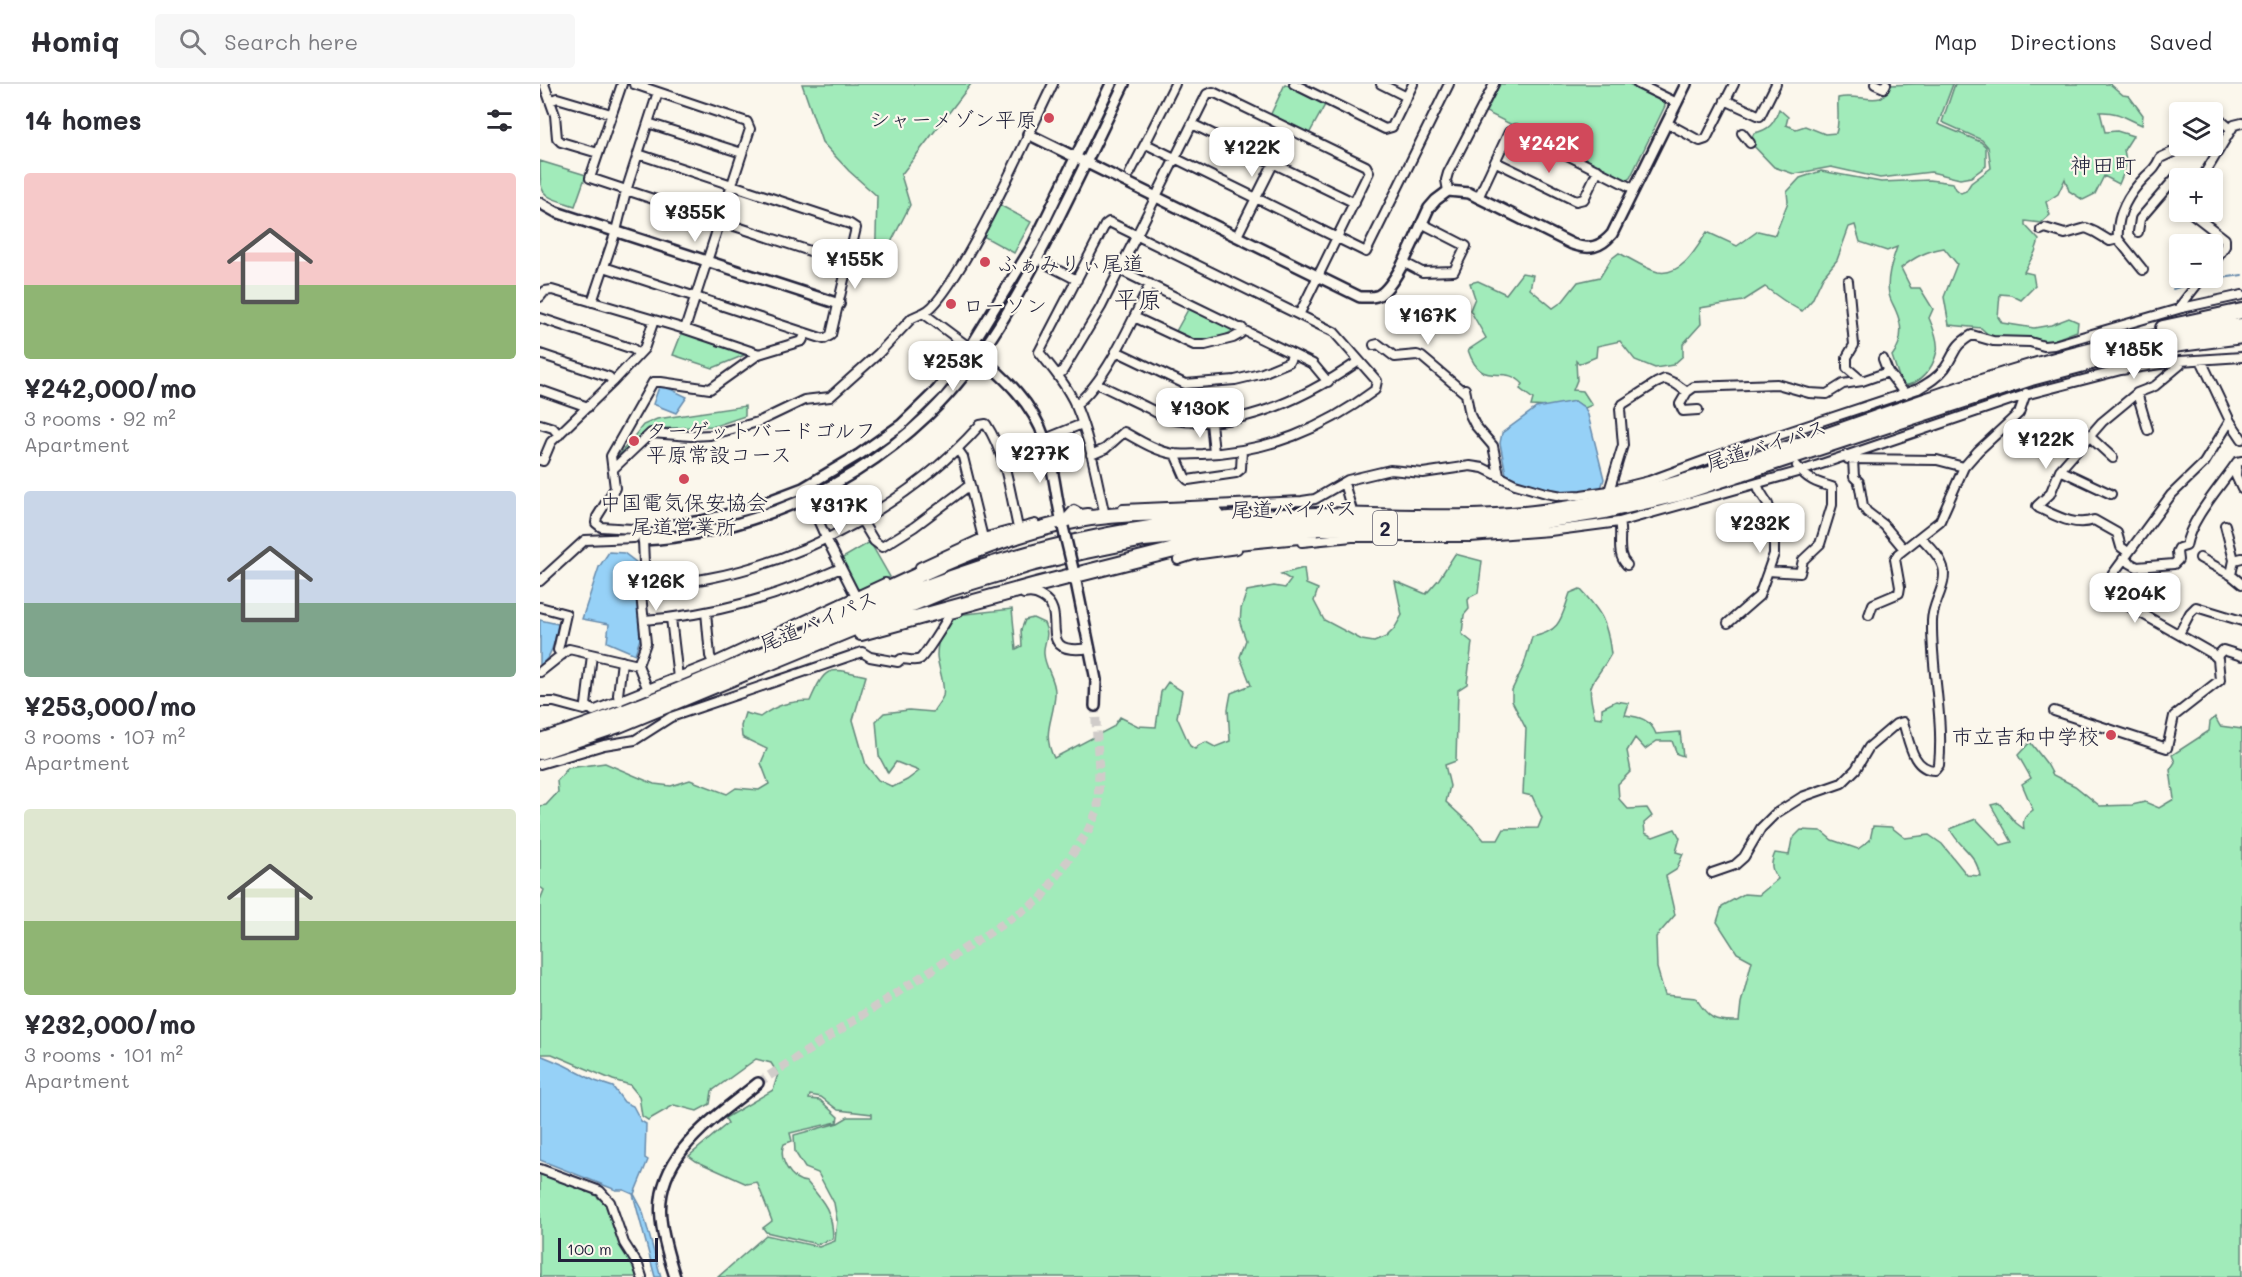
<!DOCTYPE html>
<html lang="en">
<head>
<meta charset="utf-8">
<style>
  body { margin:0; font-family:Mali,"Klee One",sans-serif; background:#f7f7f7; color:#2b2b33; height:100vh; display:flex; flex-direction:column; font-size:22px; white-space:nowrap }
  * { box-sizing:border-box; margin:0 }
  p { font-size:20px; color:#7c7c81 }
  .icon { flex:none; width:33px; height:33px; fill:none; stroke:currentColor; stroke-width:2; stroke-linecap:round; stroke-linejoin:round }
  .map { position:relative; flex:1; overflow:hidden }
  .side { display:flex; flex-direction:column; background:#fff; width:540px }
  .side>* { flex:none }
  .tools { position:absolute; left:1629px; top:18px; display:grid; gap:12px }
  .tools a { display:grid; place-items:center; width:54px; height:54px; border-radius:6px; background:#fff; box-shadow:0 3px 9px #0003; font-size:30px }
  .scale { position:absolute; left:18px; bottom:15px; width:100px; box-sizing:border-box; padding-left:6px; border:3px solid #22223b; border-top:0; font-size:16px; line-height:21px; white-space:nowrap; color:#22223b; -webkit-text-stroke:4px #fbf7ec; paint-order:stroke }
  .price { position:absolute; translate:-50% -51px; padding:0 14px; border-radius:12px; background:#fff; color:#222; font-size:20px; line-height:39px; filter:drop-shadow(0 2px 3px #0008) }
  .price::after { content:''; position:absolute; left:50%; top:36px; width:18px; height:14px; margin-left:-9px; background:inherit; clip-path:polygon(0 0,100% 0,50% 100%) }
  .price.selected { background:#d1495b; color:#fff }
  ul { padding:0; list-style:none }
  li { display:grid; align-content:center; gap:12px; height:318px; padding:0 24px }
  li span { display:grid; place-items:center; height:186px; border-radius:6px; color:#555 }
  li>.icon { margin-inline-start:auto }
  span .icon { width:108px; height:108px; fill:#fffc; stroke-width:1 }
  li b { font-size:26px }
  h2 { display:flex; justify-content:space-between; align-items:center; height:72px; padding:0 24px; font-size:26px }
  header { display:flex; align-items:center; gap:36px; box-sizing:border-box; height:84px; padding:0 30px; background:#fff; border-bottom:2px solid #e1e1e2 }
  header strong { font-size:28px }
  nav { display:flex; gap:33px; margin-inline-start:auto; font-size:21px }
  .search { width:420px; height:54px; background:#f7f7f7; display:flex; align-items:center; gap:15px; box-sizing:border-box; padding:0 21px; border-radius:6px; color:#7c7c81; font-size:22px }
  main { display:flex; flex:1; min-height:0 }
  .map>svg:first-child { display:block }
  .green { fill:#a1ebba; stroke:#62867a; stroke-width:1.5 }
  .water { fill:#96d1f7; stroke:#688bac; stroke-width:1.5 }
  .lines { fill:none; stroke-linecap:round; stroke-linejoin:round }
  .stream { stroke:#688bac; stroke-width:2 }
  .minor-tunnel { stroke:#d0ccc9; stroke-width:8; stroke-dasharray:8 4; stroke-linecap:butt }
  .tertiary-tunnel { stroke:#d0ccc9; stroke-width:9; stroke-dasharray:9 4.5; stroke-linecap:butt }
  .minor-casing { stroke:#22223b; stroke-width:12 }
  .tertiary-casing { stroke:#22223b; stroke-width:14 }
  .motorway-casing { stroke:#22223b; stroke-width:18 }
  .minor { stroke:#fbf7ec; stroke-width:8 }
  .tertiary { stroke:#fbf7ec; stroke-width:9 }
  .motorway { stroke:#fbf7ec; stroke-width:14 }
  .tertiary-bridge-casing { stroke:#22223b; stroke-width:14; stroke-linecap:butt }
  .tertiary-bridge { stroke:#fbf7ec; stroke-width:9 }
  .poi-dot { fill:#d1495b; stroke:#fbf7ec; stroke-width:2 }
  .labels { text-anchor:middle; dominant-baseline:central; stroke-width:4.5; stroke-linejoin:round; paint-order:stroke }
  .shield { fill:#fbf7ec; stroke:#636270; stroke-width:1.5 }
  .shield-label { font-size:20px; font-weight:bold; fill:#22223b }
  .poi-label { font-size:21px; fill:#22223b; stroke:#fbf7ec; text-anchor:start }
  .street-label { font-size:21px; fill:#22223b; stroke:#fbf7ec }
  .neighbourhood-label { font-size:22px; fill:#22223b; stroke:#fbf7ec }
  .quarter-label { font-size:24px; fill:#22223b; stroke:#fbf7ec }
</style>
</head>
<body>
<header>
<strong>Homiq</strong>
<div class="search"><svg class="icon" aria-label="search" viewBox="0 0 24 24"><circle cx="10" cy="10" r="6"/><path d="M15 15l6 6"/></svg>Search here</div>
<nav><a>Map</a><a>Directions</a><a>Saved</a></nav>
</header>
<main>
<section class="side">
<h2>14 homes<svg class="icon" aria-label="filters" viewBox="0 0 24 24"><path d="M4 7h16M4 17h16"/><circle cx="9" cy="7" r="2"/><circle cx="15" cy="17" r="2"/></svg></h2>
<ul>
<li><span style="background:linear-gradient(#f6c9c9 60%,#8fb573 0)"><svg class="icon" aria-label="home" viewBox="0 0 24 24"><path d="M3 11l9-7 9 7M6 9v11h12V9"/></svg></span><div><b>¥242,000/mo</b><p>3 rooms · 92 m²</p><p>Apartment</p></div></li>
<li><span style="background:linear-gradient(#c9d6e8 60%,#7fa58c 0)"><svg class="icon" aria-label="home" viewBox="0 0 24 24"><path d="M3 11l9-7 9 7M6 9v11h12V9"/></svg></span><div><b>¥253,000/mo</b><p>3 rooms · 107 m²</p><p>Apartment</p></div></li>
<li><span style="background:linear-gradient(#dfe7d0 60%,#8fb573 0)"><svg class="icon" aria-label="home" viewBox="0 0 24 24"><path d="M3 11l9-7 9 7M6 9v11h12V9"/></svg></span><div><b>¥232,000/mo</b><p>3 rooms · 101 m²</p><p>Apartment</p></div></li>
</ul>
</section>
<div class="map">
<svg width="1702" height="1193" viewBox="0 0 1702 1193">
  <rect width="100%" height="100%" fill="#fbf7ec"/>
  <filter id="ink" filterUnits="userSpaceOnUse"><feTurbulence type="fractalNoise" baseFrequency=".0167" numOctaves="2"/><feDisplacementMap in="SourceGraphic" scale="12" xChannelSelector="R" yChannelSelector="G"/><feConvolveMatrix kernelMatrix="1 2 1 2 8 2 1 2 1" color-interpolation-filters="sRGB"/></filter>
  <g filter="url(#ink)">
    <path class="green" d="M262 0H431L361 91 370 121 335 190 337 112 309 87 282 58Z
      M745 0 786 19 769 50 730 32Z
      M960 0H1089L1123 17 1125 22 1090 94 1085 97 946 28Z
      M1375 0H1413L1398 40 1441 58 1446 63V82L1431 93 1420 95 1391 88 1340 94 1291 83 1254 90 1234 83 1210 58 1214 49C1229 46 1234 40 1239 25L1248 33 1246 41 1256 45 1265 42 1285 50 1296 49C1300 37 1297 26 1298 14 1312 10 1328 17 1340 14 1345 12 1347 6 1350 1Z
      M1415 0H1570L1583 11 1589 12 1603 31 1602 41C1585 34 1578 27 1560 28L1565 48 1577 47 1593 52 1584 66 1587 81 1579 100 1564 92 1555 110 1543 116 1529 107 1525 95 1518 110 1506 118 1510 131 1501 139 1485 137V141L1499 156 1495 168 1484 188 1493 190 1495 202 1481 216 1471 211 1460 210 1458 233 1462 239 1494 244 1511 241 1529 234 1538 238 1537 247 1503 260 1475 253 1465 255 1452 254 1441 244 1409 241 1404 213 1417 180 1404 164C1386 167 1375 173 1361 184L1371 204H1380L1393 225 1389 234C1393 243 1399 257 1397 267 1393 285 1380 301 1362 302L1352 272C1362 259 1363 243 1356 227 1354 222 1350 216 1349 210 1346 194 1352 178 1357 163L1347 167 1320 158 1315 141 1309 143 1297 176 1283 193 1272 216 1262 227C1248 221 1238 212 1225 203L1203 217 1160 224 1161 240 1143 260V272L1133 281 1115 284 1095 276 1080 257 1057 262 1056 273 1039 280 1036 277 1037 296 1033 306 1043 307 1052 321 1045 324 1035 317 1010 323 991 322 993 315 980 305 983 300C963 278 942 308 928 266L946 254 930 226 935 214 930 199 938 197 966 210 982 189 993 191 990 205 1013 224 1023 217 1038 198 1060 193 1071 175 1079 169C1091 175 1106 185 1118 188 1142 192 1156 165 1167 148L1197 162 1218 147 1235 151 1248 118 1247 108 1260 94 1281 87 1341 98 1389 96 1413 99 1416 105 1421 109 1426 107 1431 99 1451 84 1448 63 1442 56 1402 38Z
      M0 77 46 91 35 122C1 111 0 114 0 77Z
      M458 120 491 138 474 169 443 152Z
      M650 222 698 244 682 253 659 258 635 249Z
      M142 248 207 270 173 284 133 271Z
      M205 322V332L175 342 110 345 85 369 79 371 103 341 117 335Z
      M330 458 350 493 317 510 301 475Z
      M915 470 942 477 938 509 930 513 928 516 929 525 924 531 922 550 932 558 927 600 918 606 916 677 905 681 910 702 906 718 932 742 944 756H958L964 745 998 744 1002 734 992 712 983 710 986 645 972 617V606L984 581 992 553C1022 547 1021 534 1030 509L1040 505C1062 529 1067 537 1071 570 1054 602 1044 593 1055 633L1062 634V624L1076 617 1089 619 1085 631C1100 633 1110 635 1116 650L1140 648 1143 672 1137 670 1132 657H1117L1105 665 1095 654 1087 667 1091 687 1078 700 1079 715 1088 725 1107 724 1112 732 1104 739 1105 749 1113 753 1135 745 1140 754 1136 768 1143 770 1136 786 1126 792 1135 831 1116 853 1117 884 1125 911 1156 914C1168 935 1175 938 1199 937L1201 919 1212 877 1197 869 1177 838 1182 822 1204 810 1219 811 1238 795C1231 786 1230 780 1235 769L1249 771 1252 755 1261 746 1281 747 1292 756 1318 765 1330 756 1333 742 1351 743 1365 754 1389 751 1402 760 1427 791 1440 792C1436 768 1420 765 1410 745L1436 735 1461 761 1472 758 1451 721 1459 719 1476 739 1484 745C1482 735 1485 732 1493 726L1482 700 1491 694 1478 671 1490 658 1507 680 1513 691 1535 702 1560 722 1592 721 1605 718 1619 724 1634 715 1630 686 1635 678 1632 671 1669 647 1670 638 1675 633 1680 642 1702 645V1193H178L226 1151 279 1163 295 1157 297 1136 294 1119 278 1089 265 1084 255 1068 254 1051 298 1039 308 1033H332V1030L298 1026 281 1013 270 1011 269 1015 280 1016 298 1033 297 1038 250 1049 252 1057 244 1060C238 1074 250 1097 267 1098 284 1118 293 1128 293 1155L277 1160 226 1148 223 1144 232 1137 217 1098 207 1100 156 1077 149 1072 188 1039 185 1034 233 1006 238 990 231 979 216 975 172 1007 170 1020 157 1027 134 1021 108 1036 102 1032 99 1012 90 1001 73 996 12 970H0V816L4 806 0 803V722L6 721 18 708 17 697 28 684 65 679 114 700 131 702 150 696 187 710 196 704 219 706 229 700 221 679 227 665 202 653 201 642 205 629 220 633C236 621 250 617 270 617 286 581 288 583 326 592L313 636 326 681 338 696 353 703 367 696 379 687 356 678 348 689 339 672 336 637 344 629 369 626 393 628C395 624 401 617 403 612 406 600 397 581 397 571 397 557 404 537 416 531L472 525 476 565 482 562 481 546 485 536 493 534 504 539C511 554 503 556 504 570 505 585 516 595 515 610 514 636 501 648 514 674L573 643 580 633 598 642 616 643 621 608 628 598 642 607 637 633 650 662 655 665 659 661 666 658 675 663 690 657 688 625 691 609 711 601 700 573 706 556 700 539 701 525 707 507 734 502 745 504 751 496 741 490 764 484 766 500 778 505 774 517 784 536 822 556 834 558 846 553 854 545 862 531 855 497 886 510 899 495Z
      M0 1089C15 1097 33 1099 48 1107 79 1122 87 1163 99 1193H0Z"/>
    <path class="water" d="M120 300 147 313 136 329 113 320Z
      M1035 317 1045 324 1048 331 1064 395 1061 404C1034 413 988 409 966 390L960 359 962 349 996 324Z
      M69 468 84 469 97 479 100 555 95 570 67 558 69 540 42 535 59 483Z
      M0 536 18 540C15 555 13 572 0 582Z
      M0 971 24 981 55 997 73 1003 84 1018 93 1022 101 1037 106 1040 105 1074 108 1076 94 1110 102 1125 121 1193H115L93 1110 84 1106H76L0 1076Z"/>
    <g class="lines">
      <path class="stream" d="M1662 197 1702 191
        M1633 205 1656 198"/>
      <path class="minor-tunnel" d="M1489 305 1495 293"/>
      <path class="tertiary-tunnel" d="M218 999 501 815 547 749 558 725 559 686 555 622"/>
      <defs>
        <path id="minor" d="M4 0 15 31 17 54 21 58 58 69
          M82 0 50 94 309 180
          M94 0 207 38 210 45 145 245
          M635 0 606 58 608 61 826 168 909 0
          M754 0 845 45 852 43 873 0
          M841 0 867 13
          M1098 0 1137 19
          M1335 0 1344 4 1346 0
          M1185 16 1220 32 1236 0
          M10 17 17 14 71 30
          M1672 29 1691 45
          M108 39 202 69
          M1127 39 1160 57 1166 55 1194 0
          M652 40 815 119
          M1202 49 1210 59
          M956 78 1036 117 1044 115 1058 86
          M590 89 606 58
          M1662 94 1694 41 1702 39
          M908 107 906 96 908 89 954 0
          M938 114 969 48 976 45 1094 105
          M1650 128 1685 155V162L1672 182
          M1501 146 1505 144 1525 150 1546 144 1555 148 1570 157 1578 155
          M1598 148 1600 135 1637 92 1640 94
          M697 152 750 46
          M863 178 882 188 914 187 926 162 881 139
          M504 179 537 196
          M64 183 284 255 291 251 316 144 310 140 98 70
          M580 186 773 280 788 298
          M1603 186 1578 155C1576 131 1589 109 1606 92 1613 86 1616 83 1620 74L1633 68 1641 62
          M1308 197 1314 261 1307 273V284L1322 297
          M0 213 5 207 12 206 145 245 219 270 262 257 266 249
          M52 218 76 147 86 107 118 8
          M1642 224 1641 221 1662 194
          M383 229C414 218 494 38 513 0
          M594 233 654 261H665L693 254 700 250 702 244
          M0 234 93 265 99 270
          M834 261 838 260 855 273 877 271 882 273 926 310
          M576 267 645 300 695 296 720 290 749 278 753 270
          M0 270 69 293 73 298
          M1343 275 1348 288 1365 310
          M1661 276 1690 337 1702 355
          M517 290 522 288 561 223 667 10 673 8 826 82 829 88 759 231
          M556 299C574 308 592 316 610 325 617 329 626 335 635 336 701 347 767 313 819 277
          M925 305 930 331 935 341 953 362 959 391
          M0 306 48 323
          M1597 309 1608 346
          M535 321C566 298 593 235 610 200
          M1158 326 1143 327 1140 320 1147 308 1154 303 1237 300 1269 309 1287 310 1303 300 1322 297 1348 288
          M671 338 674 369
          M0 340 13 344 19 351
          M1549 352 1573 374
          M505 355 542 340
          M418 366 423 373 443 454
          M635 370 645 393 648 396 696 389 701 385 702 366
          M551 371 565 365 584 348C600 357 616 367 634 370 643 371 653 370 662 370 728 368 783 345 835 306L837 297 794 248 569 138 565 141 499 268C513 285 527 302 536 322 550 355 556 392 564 427
          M1306 371 1308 375 1397 376 1424 383
          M1313 375 1314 393 1319 398 1323 422 1327 428 1344 441 1364 465
          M0 376 3 377 11 358 73 298 104 265 114 236
          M1697 380 1696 392 1702 405
          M73 385 111 349 151 352 170 351 218 338 264 316 290 313 338 270 372 234 383 229 430 264
          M1520 386 1571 410
          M804 399 811 423
          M1069 407 1083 361 1080 325 1083 320 1116 299 1125 295 1136 300 1147 308
          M266 409 286 454 316 513
          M583 425 762 417 775 415 808 396 850 386 883 389 930 382 943 384 975 400 1006 409 1022 412 1041 411 1069 407 1109 397 1188 368 1378 305C1388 299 1397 294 1405 284 1417 267 1412 263 1432 251L1453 257 1490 258 1504 262 1514 261 1642 224 1702 211
          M322 437 334 457 342 463 374 443 430 401
          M524 437 534 426 541 430 548 429
          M1079 438C1083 451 1075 470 1087 481
          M1685 441 1694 476
          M103 456 105 502 101 510 106 559 98 581 108 606
          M762 458 812 453H930L1010 447 1079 438 1261 387 1485 311 1581 286 1640 277 1702 273
          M1588 468 1581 463 1577 449 1554 436C1534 443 1517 432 1499 424L1497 422 1510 410 1520 386 1562 338 1597 309 1615 302 1640 281V277
          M1660 474 1691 491
          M1702 474 1694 476 1691 491 1702 500
          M1583 475 1597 483 1634 480 1638 476 1637 468 1639 464 1646 462C1651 434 1681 402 1697 378L1702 377
          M638 476 654 471 697 465
          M380 483 443 454 495 440
          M1228 487 1260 489 1263 476 1280 460 1292 421V403C1277 399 1266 395 1257 382
          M0 497 45 456 94 454 97 450 96 447 92 445 61 443 56 439 57 433 75 404 71 372 113 298H121L170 305 219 270
          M105 502C126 500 148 498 169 494 269 475 372 417 440 341L446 340C466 371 470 408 478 444
          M484 510C491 508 496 509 502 513 531 529 491 573 550 564
          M0 523 26 530 18 566 22 571
          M166 528 170 572 173 579
          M1329 531 1333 520 1359 509 1360 503 1355 475 1358 470 1400 437 1424 383 1438 367 1479 329 1486 309
          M131 534 138 594
          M104 536C175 531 236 513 301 484
          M1188 539 1219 512 1228 487 1234 470V459L1224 440C1236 416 1223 420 1217 400
          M1639 550 1650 529 1656 523 1702 537
          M52 571 46 621 53 627 173 579 345 499
          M1676 573 1683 566 1702 572
          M0 588 29 565 98 581
          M0 618H14L44 626 49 624
          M79 618 78 611 82 577
          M1514 627 1627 664 1634 632 1680 596 1678 575 1673 570 1571 512 1567 505V498L1631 411 1664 379 1690 337
          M0 680 64 661 95 656 131 633 322 568 330 573 358 578 361 575C367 575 375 578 380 575 385 571 406 538 410 530L418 528
          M1172 789 1195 781 1204 773 1221 744 1235 730 1262 713 1302 699 1316 685 1329 663 1356 640 1363 638C1369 656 1372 686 1395 686L1399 681C1404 633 1391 585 1392 537 1392 519 1408 501 1403 483 1399 470 1389 463 1381 453
          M0 1085 60 1107 70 1118 84 1159 98 1181 102 1193"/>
        <path id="tertiary" d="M488 50 820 213C826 213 833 214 839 211 858 200 879 144 889 124L896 116 908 107 929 109 1032 160C1049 166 1060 164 1072 150L1146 0
          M0 119 16 128 299 220
          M436 269C464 293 493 319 505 356 514 384 516 415 523 443
          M103 456C149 454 192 443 235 427 292 406 344 373 388 331 444 277 481 207 516 139 539 93 562 46 584 0
          M103 456 128 442 162 437 208 425 263 404 320 370 361 341 397 306 430 264 493 161 571 0
          M534 488 556 596 555 622
          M135 1193C129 1174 123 1155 121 1135 114 1071 175 1034 218 999"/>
        <path id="motorway" d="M1623 244 1702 227
          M288 534C363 498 439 459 520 440 568 428 626 429 675 429
          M321 549 496 501 646 463 770 451
          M0 657C187 600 357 494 549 455 624 439 702 432 778 431 837 431 897 436 956 432 1005 430 1057 420 1105 408 1257 370 1401 303 1553 266 1602 254 1652 247 1702 242
          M0 668 79 641 406 506 491 480 541 468 604 455 710 445 956 442 997 438 1065 427 1138 410 1491 294 1574 272 1640 260 1702 252"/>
      </defs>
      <use href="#minor" class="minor-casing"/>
      <use href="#tertiary" class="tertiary-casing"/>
      <use href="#motorway" class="motorway-casing"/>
      <use href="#minor" class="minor"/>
      <use href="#tertiary" class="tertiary"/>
      <use href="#motorway" class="motorway"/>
      <defs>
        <path id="tertiary-bridge" d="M523 443 533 485"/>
      </defs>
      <use href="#tertiary-bridge" class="tertiary-bridge-casing"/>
      <use href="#tertiary-bridge" class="tertiary-bridge"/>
    </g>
  </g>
  <g class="poi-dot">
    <circle cx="509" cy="34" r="6"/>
    <circle cx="445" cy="178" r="6"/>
    <circle cx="411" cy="220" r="6"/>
    <circle cx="94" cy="357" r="6"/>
    <circle cx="144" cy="395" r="6"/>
    <circle cx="1571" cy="651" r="6"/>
  </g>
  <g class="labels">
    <rect class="shield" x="833" y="427" width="24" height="34" rx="4.5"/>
    <g class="shield-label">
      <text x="845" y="444">2</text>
    </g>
    <g class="poi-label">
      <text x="497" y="34" text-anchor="end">シャーメゾン平原</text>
      <text x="457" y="178">ふぁみりぃ尾道</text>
      <text x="423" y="220">ローソン</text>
      <text x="106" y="345">ターゲットバードゴルフ<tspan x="106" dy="24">平原常設コース</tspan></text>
      <text x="144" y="417" text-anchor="middle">中国電気保安協会<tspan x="144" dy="24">尾道営業所</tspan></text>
      <text x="1559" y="651" text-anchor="end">市立吉和中学校</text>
    </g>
    <g class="street-label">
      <text transform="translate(1226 360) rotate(-18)">尾道バイパス</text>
      <text transform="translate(754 424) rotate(-1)">尾道バイパス</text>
      <text transform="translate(278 536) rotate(-23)">尾道バイパス</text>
    </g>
    <g class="neighbourhood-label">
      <text x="1563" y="80">神田町</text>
    </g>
    <g class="quarter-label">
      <text x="598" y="214">平原</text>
    </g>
  </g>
</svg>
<div class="tools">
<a><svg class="icon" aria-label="layers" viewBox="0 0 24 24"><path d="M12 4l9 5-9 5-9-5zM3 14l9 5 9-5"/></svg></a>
<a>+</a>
<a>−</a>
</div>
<div class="scale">100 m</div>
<b class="price selected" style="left:1009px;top:90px">¥242K</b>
<b class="price" style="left:712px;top:94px">¥122K</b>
<b class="price" style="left:155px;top:159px">¥355K</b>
<b class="price" style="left:315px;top:206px">¥155K</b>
<b class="price" style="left:888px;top:262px">¥167K</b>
<b class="price" style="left:1594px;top:296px">¥185K</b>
<b class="price" style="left:413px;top:308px">¥253K</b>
<b class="price" style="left:660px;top:355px">¥130K</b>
<b class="price" style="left:1506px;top:386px">¥122K</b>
<b class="price" style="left:500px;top:400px">¥277K</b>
<b class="price" style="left:299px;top:452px">¥317K</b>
<b class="price" style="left:1220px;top:470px">¥232K</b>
<b class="price" style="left:116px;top:528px">¥126K</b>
<b class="price" style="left:1595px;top:540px">¥204K</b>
</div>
</main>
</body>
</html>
